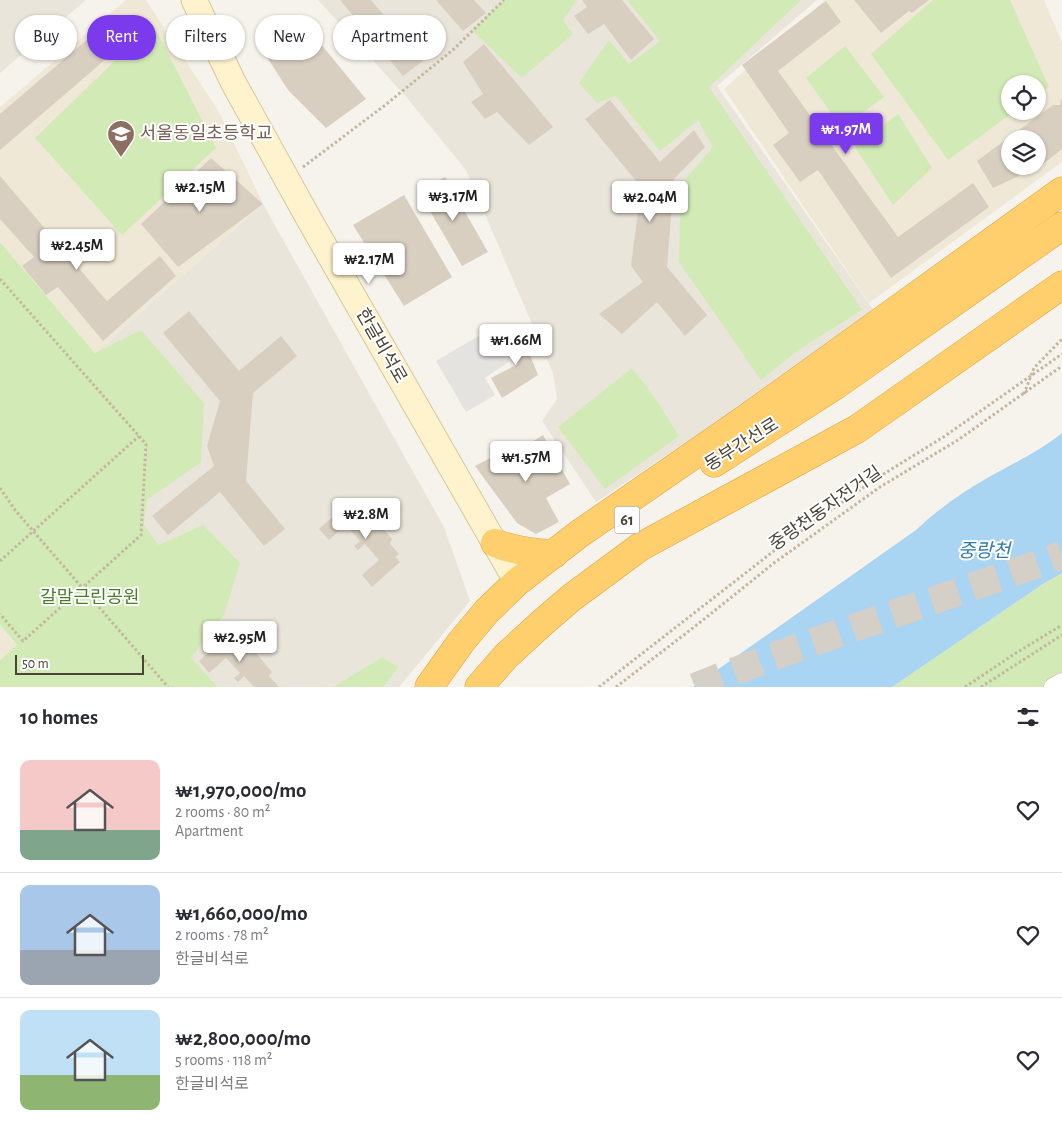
<!DOCTYPE html>
<html lang="en">
<head>
<meta charset="utf-8">
<style>
  body { margin:0; font-family:"Alegreya Sans","Noto Sans KR",sans-serif; background:#f2f2f3; color:#2b2b33; height:100vh; display:flex; flex-direction:column; font-size:19px; white-space:nowrap }
  * { box-sizing:border-box; margin:0 }
  p { font-size:16px; color:#7c7c81 }
  .icon { flex:none; width:28px; height:28px; fill:none; stroke:currentColor; stroke-width:2; stroke-linecap:round; stroke-linejoin:round }
  .map { position:relative; height:687px; overflow:hidden }
  .drawer { display:flex; flex-direction:column; background:#fff; flex:1 }
  .drawer>* { flex:none }
  .banner { position:absolute; left:15px; top:15px; width:500px; height:45px; display:flex; gap:10px }
  .buttons { position:absolute; left:1001px; top:75px; display:grid; gap:10px }
  .buttons a { display:grid; place-items:center; width:45px; height:45px; border-radius:50%; background:#fff; box-shadow:0 1px 4px #0004; font-size:25px }
  .scale { position:absolute; left:15px; bottom:12px; width:129px; box-sizing:border-box; padding-left:5px; border:2px solid #4b4439; border-top:0; font-size:14px; line-height:18px; white-space:nowrap; color:#4b4439; -webkit-text-stroke:4px #fff; paint-order:stroke }
  .price { position:absolute; translate:-50% -42px; padding:0 11px; border-radius:5px; background:#fff; color:#222; font-size:16px; line-height:32px; filter:drop-shadow(0 1px 2px #0008) }
  .price::after { content:''; position:absolute; left:50%; top:30px; width:15px; height:11px; margin-left:-8px; background:inherit; clip-path:polygon(0 0,100% 0,50% 100%) }
  .price.on { background:#7c3aed; color:#fff }
  ul { padding:0; list-style:none }
  li { display:flex; align-items:center; gap:15px; height:125px; padding:0 20px }
  li+li { border-top:1px solid #e1e1e2 }
  li span { display:grid; place-items:center; flex:none; width:140px; height:100px; border-radius:10px; color:#555 }
  li>.icon { margin-inline-start:auto }
  span .icon { width:60px; height:60px; fill:#fffc; stroke-width:1 }
  li b { font-size:21px }
  h2 { display:flex; justify-content:space-between; align-items:center; height:60px; padding:0 20px; font-size:21px }
  .tag { padding:0 18px; border-radius:22px; background:#fff; box-shadow:0 1px 4px #0004; font-size:18px; line-height:45px }
  .tag.on { background:#7c3aed; color:#fff }
  .map>svg:first-child { display:block }
  .residential { fill:#eae5da }
  .education { fill:#efe8d6; fill-rule:evenodd }
  .green { fill:#d2eab5 }
  .parking { fill:#e5e3e0 }
  .water { fill:#a9d4f2 }
  .building { fill:#d8cfc1; fill-rule:evenodd }
  .lines { fill:none; stroke-linecap:round; stroke-linejoin:round }
  .highway-tunnel { stroke:#d4d0c8; stroke-width:28; stroke-dasharray:28 14; stroke-linecap:butt }
  .street-casing { stroke:#c2bbae; stroke-width:19 }
  .secondary-casing { stroke:#d6c79b; stroke-width:27 }
  .highway-casing { stroke:#e0a43c; stroke-width:29 }
  .path { stroke:#c4b79f; stroke-width:3; stroke-dasharray:2.5 2.5; stroke-linecap:butt }
  .street { stroke:#fff; stroke-width:18 }
  .secondary { stroke:#fff3cd; stroke-width:25 }
  .highway { stroke:#ffcf6e; stroke-width:28 }
  .labels { text-anchor:middle; dominant-baseline:central; stroke-width:4; stroke-linejoin:round; paint-order:stroke }
  .shield { fill:#fff; stroke:#817c74; stroke-width:1 }
  .shield-label { font-size:16px; font-weight:bold; fill:#4b4439 }
  .education-label { font-size:18px; fill:#785e54; stroke:#fff; text-anchor:start }
  .street-label { font-size:18px; fill:#4b4439; stroke:#fff }
  .park-label { font-size:18px; fill:#4a7f2a; stroke:#fff }
  .water-label { font-size:19px; font-style:italic; fill:#2e7ab2; stroke:#fff }
</style>
</head>
<body>
<div class="map">
<svg width="1062" height="687" viewBox="0 0 1062 687">
  <rect width="100%" height="100%" fill="#f6f3ec"/>
  <path class="residential" d="M0 0H86L0 73Z
    M318 0H817L717 86 877 315 596 502 542 421 557 399 553 373 466 170 407 98Z
    M263 204 444 527 470 601 399 687H383L399 667 382 657 333 687H218L191 658 224 615 159 545 144 525 147 500 201 461 95 353Z"/>
  <path class="education" d="M126 0H146L219 112 263 204 95 353 0 242V107Z
    M825 0H1044L1062 43V162L869 303 724 89ZM1010 84H1038V111H1010ZM1010 139H1038V166H1010Z
    M0 625 17 646 0 660Z"/>
  <path class="green" d="M504 0H575L576 2 563 20 573 34 522 78 472 30Z
    M627 0H801L709 87 862 310 797 351 761 380 679 262 680 220 683 182 713 147 698 120 660 151 616 96 597 103 579 83 609 40 629 64 660 41Z
    M933 0H1010L1049 87 1038 95V84H1010V111H1015L948 160 871 54Z
    M153 24 216 148 122 235 35 138Z
    M845 46 884 97 842 128 806 78Z
    M898 114 932 168 893 205 855 147Z
    M0 242 95 353 141 330 204 403 201 462 147 500 144 525 159 545 203 525 240 563 224 615 191 658 218 687H0V660L17 645 0 625Z
    M632 368 653 395 679 436 605 489 558 427Z
    M1062 573V687H892L1043 584Z
    M382 657 399 667 383 687H333Z"/>
  <path class="parking" d="M494 327 510 361 485 378 495 395 466 412 436 361Z"/>
  <path class="water" d="M1062 433V573L1043 584 892 687H693L916 530C938 509 963 492 989 477 1014 463 1040 451 1062 433Z"/>
  <path class="building" d="M340 0H371L423 61 403 76Z
    M436 0H474L486 13 463 31Z
    M582 0H622L654 39 631 60 604 24 588 34 574 16 587 7Z
    M854 0H929L912 13 909 11 881 33Z
    M826 1 841 22 778 71 898 237 973 183 989 207 891 278 818 170 800 182 773 145 789 133 742 65Z
    M104 25 121 46 0 150V114Z
    M293 25 307 43 315 37 366 99 326 128 288 90 263 51Z
    M484 44 553 127 529 145 497 112 485 119 471 102 483 94 463 62Z
    M1061 99H1062V149L1029 175 1023 174 993 188 977 161 1053 105H1060ZM1010 139H1038V166H1010Z
    M610 100 660 162 694 130 705 147 674 179 667 267 707 315 685 336 657 302 622 334 599 314 643 282 631 266 641 187 585 119Z
    M211 158 263 204 178 267 141 224Z
    M0 176 107 301 160 256 176 276 103 341 58 287 46 295 22 266 34 257 0 219Z
    M445 177 488 252 462 266 419 192Z
    M404 195 452 277 404 306 353 225Z
    M189 311 239 371 281 336 297 356 253 393 246 481 285 529 264 546 220 492 168 535 152 516 214 466 207 446 220 401 163 333Z
    M519 327 538 375 502 398 491 378 518 364 504 335Z
    M543 435 570 484 546 498 559 522 536 534 517 523 475 466 511 447 518 451Z
    M348 503 352 509 356 506 365 516 369 512 392 539 390 544 399 554 395 557 400 562 372 587 362 575 379 560 365 544 358 550 354 546 360 541 346 525 329 540 319 529Z
    M227 636 232 641 236 638 245 648 249 645 272 672 269 676 279 687H254L244 676 238 682 234 678 240 673 226 658 209 673 199 661Z"/>
  <g class="lines">
    <path class="highway-tunnel" d="M695 687C815 638 940 600 1062 555"/>
    <defs>
      <path id="street" d="M1053 687 1062 682"/>
      <path id="secondary" d="M194 0 233 82 310 221 517 582"/>
      <path id="highway" d="M714 463 836 385 1062 226
        M495 543C514 551 533 553 554 554
        M429 687 461 642 487 611 517 582 579 534 744 420 1062 191
        M479 687 506 656 542 623 571 598 640 547 857 429 1062 285"/>
    </defs>
    <use href="#street" class="street-casing"/>
    <use href="#secondary" class="secondary-casing"/>
    <use href="#highway" class="highway-casing"/>
    <path class="path" d="M303 167 384 106 454 49 504 0
      M0 279 146 444 141 535 23 641 0 614
      M1024 394 1034 368 1062 339
      M0 488 15 510 168 687
      M0 561 139 436
      M599 687 788 540 874 480 945 436 1062 354
      M616 687 698 624 774 563 880 487 958 440 1062 366
      M965 687 1016 653 1062 625
      M981 687 1062 635"/>
    <use href="#street" class="street"/>
    <use href="#secondary" class="secondary"/>
    <use href="#highway" class="highway"/>
  </g>
  <defs>
    <symbol id="school-pin" viewBox="-11 -11 22 30"><path d="M0 17L-7.5 6A9.5 9.5 0 1 1 7.5 6Z" fill="#8d6e63" stroke="#fff"/><path d="M0-5L7-2L0 1L-7-2ZM-4 1L0 2.5L4 1V4Q0 6-4 4Z" fill="#fff"/></symbol>
  </defs>
  <g fill-rule="evenodd">
    <use href="#school-pin" x="105" y="118" width="32" height="43"/>
  </g>
  <g class="labels">
    <rect class="shield" x="614.5" y="506.5" width="25" height="27" rx="4"/>
    <g class="shield-label">
      <text x="627" y="520">61</text>
    </g>
    <g class="education-label">
      <text x="140" y="134">서울동일초등학교</text>
    </g>
    <g class="street-label">
      <text transform="translate(381 346) rotate(60)">한글비석로</text>
      <text transform="translate(742 445) rotate(-32)">동부간선로</text>
      <text transform="translate(826 509) rotate(-35)">중랑천동자전거길</text>
    </g>
    <g class="park-label">
      <text x="90" y="598">갈말근린공원</text>
    </g>
    <g class="water-label">
      <text x="984" y="551">중랑천</text>
    </g>
  </g>
</svg>
<div class="buttons">
<a><svg class="icon" aria-label="locate" viewBox="0 0 24 24"><circle cx="12" cy="12" r="6"/><path d="M12 2v4M12 18v4M2 12h4M18 12h4"/></svg></a>
<a><svg class="icon" aria-label="layers" viewBox="0 0 24 24"><path d="M12 4l9 5-9 5-9-5zM3 14l9 5 9-5"/></svg></a>
</div>
<div class="scale">50 m</div>
<b class="price on" style="left:846px;top:155px">₩1.97M</b>
<b class="price" style="left:200px;top:213px">₩2.15M</b>
<b class="price" style="left:453px;top:222px">₩3.17M</b>
<b class="price" style="left:650px;top:223px">₩2.04M</b>
<b class="price" style="left:77px;top:271px">₩2.45M</b>
<b class="price" style="left:369px;top:285px">₩2.17M</b>
<b class="price" style="left:516px;top:366px">₩1.66M</b>
<b class="price" style="left:526px;top:483px">₩1.57M</b>
<b class="price" style="left:366px;top:540px">₩2.8M</b>
<b class="price" style="left:240px;top:663px">₩2.95M</b>
<div class="banner">
<a class="tag">Buy</a>
<a class="tag on">Rent</a>
<a class="tag">Filters</a>
<a class="tag">New</a>
<a class="tag">Apartment</a>
</div>
</div>
<section class="drawer">
<h2>10 homes<svg class="icon" aria-label="filters" viewBox="0 0 24 24"><path d="M4 7h16M4 17h16"/><circle cx="9" cy="7" r="2"/><circle cx="15" cy="17" r="2"/></svg></h2>
<ul>
<li><span style="background:linear-gradient(#f6c9c9 70%,#7fa58c 0)"><svg class="icon" aria-label="home" viewBox="0 0 24 24"><path d="M3 11l9-7 9 7M6 9v11h12V9"/></svg></span><div><b>₩1,970,000/mo</b><p>2 rooms · 80 m²</p><p>Apartment</p></div><svg class="icon" aria-label="heart" viewBox="0 0 24 24"><path d="M12 20l-8-8c-3-5 5-10 8-4 3-6 11-1 8 4z"/></svg></li>
<li><span style="background:linear-gradient(#a9c7e8 65%,#9aa5b1 0)"><svg class="icon" aria-label="home" viewBox="0 0 24 24"><path d="M3 11l9-7 9 7M6 9v11h12V9"/></svg></span><div><b>₩1,660,000/mo</b><p>2 rooms · 78 m²</p><p>한글비석로</p></div><svg class="icon" aria-label="heart" viewBox="0 0 24 24"><path d="M12 20l-8-8c-3-5 5-10 8-4 3-6 11-1 8 4z"/></svg></li>
<li><span style="background:linear-gradient(#bfe0f5 65%,#8fb573 0)"><svg class="icon" aria-label="home" viewBox="0 0 24 24"><path d="M3 11l9-7 9 7M6 9v11h12V9"/></svg></span><div><b>₩2,800,000/mo</b><p>5 rooms · 118 m²</p><p>한글비석로</p></div><svg class="icon" aria-label="heart" viewBox="0 0 24 24"><path d="M12 20l-8-8c-3-5 5-10 8-4 3-6 11-1 8 4z"/></svg></li>
</ul>
</section>
</body>
</html>
